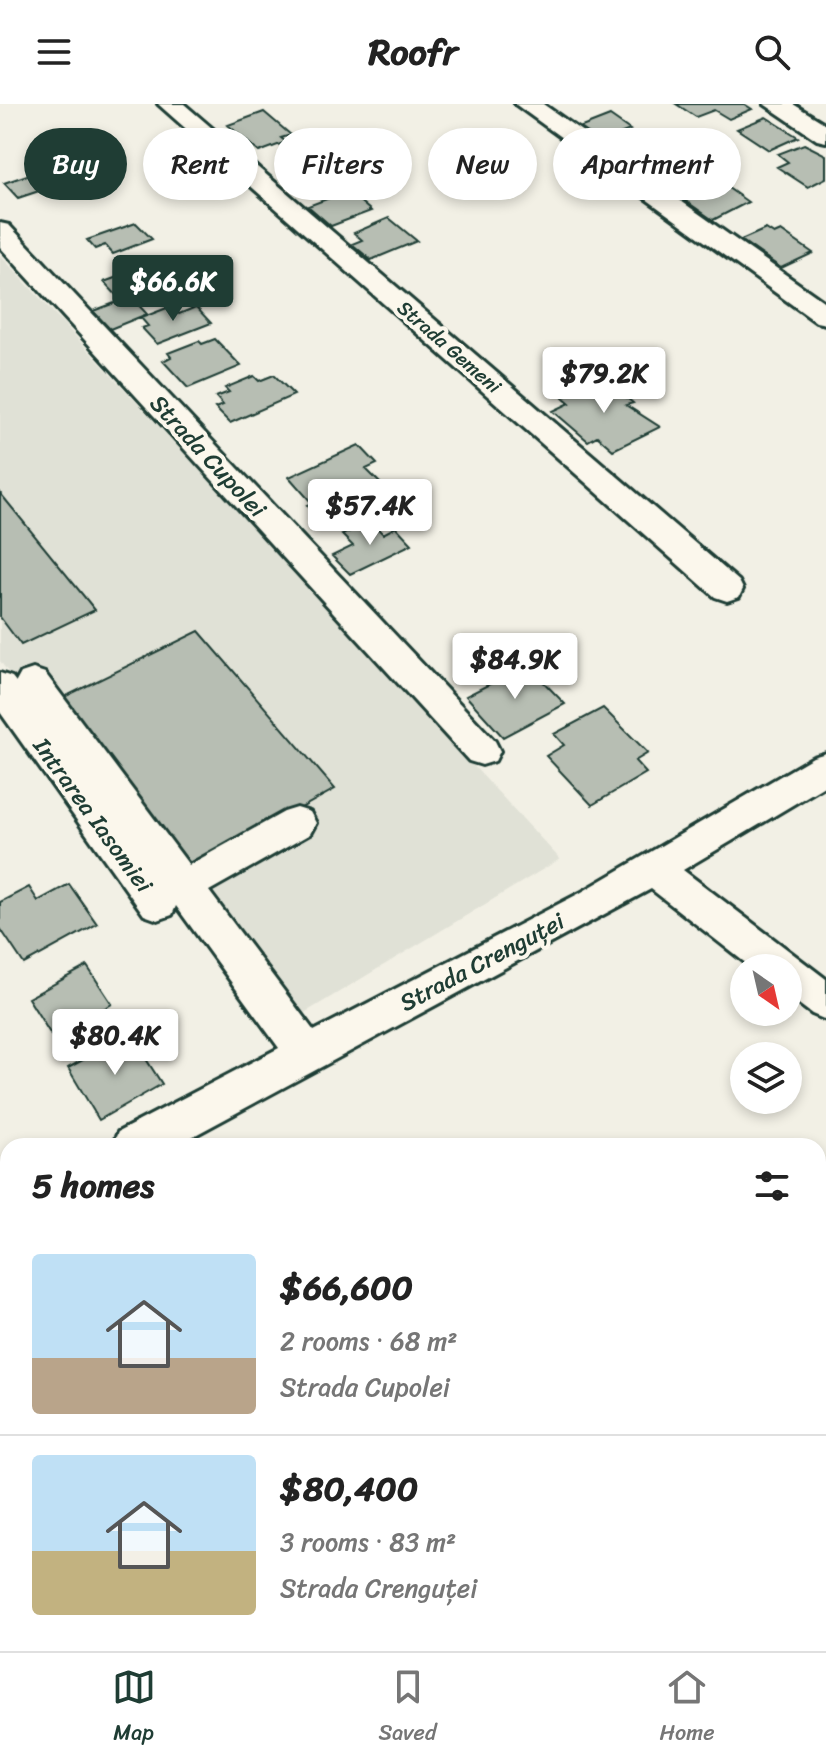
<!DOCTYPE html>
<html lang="en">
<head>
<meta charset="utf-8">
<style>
  body { margin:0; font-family:Sriracha,sans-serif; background:#f2f2f2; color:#222; height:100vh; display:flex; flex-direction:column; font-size:30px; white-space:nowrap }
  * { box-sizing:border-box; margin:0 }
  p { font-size:26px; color:#767676 }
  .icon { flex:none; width:44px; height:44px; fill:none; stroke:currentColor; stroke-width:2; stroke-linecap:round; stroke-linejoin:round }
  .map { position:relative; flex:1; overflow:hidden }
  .sheet { position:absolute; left:0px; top:1034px; width:826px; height:514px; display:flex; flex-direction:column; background:#fff; border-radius:24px 24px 0 0; box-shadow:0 4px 12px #0003 }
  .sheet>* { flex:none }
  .hud { position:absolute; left:24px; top:24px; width:778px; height:72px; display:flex; gap:16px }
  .needle { width:52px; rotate:146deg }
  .fabs { position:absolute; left:730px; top:850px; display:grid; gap:16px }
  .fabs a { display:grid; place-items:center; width:72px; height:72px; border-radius:50%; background:#fff; box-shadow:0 4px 12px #0003; font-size:40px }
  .price { position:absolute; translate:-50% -68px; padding:0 18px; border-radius:8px; background:#fff; color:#222; font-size:26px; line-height:52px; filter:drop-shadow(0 2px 4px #0008) }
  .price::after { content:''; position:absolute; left:50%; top:48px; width:24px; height:18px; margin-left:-12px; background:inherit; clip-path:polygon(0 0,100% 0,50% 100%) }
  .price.on { background:#1f3d34; color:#fff }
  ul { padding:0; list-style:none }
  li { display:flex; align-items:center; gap:24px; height:200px; padding:0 32px }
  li+li { border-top:2px solid #e0e0e0 }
  li span { display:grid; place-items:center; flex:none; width:224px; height:160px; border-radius:8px; color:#555 }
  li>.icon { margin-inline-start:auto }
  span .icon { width:96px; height:96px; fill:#fffc; stroke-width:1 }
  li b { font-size:34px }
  h2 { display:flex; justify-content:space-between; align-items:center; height:96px; padding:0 32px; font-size:34px }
  .pill { padding:0 28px; border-radius:36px; background:#fff; box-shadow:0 4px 12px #0003; font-size:28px; line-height:72px }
  .pill.on { background:#1f3d34; color:#fff }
  header { display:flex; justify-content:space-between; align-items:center; height:104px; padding:0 32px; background:#fff; font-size:36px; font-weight:700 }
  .tab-bar { display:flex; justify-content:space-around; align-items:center; height:112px; border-top:2px solid #e0e0e0; background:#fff; font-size:22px; color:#767676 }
  .tab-bar a { display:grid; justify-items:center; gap:4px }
  .tab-bar .on { color:#1f3d34 }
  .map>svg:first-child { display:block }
  .built { fill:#e0e1d6 }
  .building { fill:#b7beb3; stroke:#1f3d34; stroke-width:2 }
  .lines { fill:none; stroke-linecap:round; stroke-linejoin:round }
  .minor-casing { stroke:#1f3d34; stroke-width:6 }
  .minor { fill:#fbf7ec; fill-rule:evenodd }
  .labels { text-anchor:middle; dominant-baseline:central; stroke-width:8; stroke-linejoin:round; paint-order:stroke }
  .far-street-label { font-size:20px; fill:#1f3d34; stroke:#fbf7ec }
  .street-label { font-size:24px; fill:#1f3d34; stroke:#fbf7ec }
</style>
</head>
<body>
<header><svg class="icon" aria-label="menu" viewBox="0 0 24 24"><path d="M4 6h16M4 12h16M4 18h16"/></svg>Roofr<svg class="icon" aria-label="search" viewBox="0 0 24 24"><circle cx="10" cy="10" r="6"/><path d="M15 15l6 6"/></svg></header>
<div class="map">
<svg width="826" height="1547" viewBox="0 0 826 1547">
  <rect width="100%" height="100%" fill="#f2f0e5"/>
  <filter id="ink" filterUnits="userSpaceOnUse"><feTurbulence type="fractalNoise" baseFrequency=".0125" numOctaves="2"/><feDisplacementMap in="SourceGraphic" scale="16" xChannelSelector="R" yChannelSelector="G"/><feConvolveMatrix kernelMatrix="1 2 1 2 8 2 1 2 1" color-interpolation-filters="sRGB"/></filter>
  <g filter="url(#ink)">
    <path class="built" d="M0 151 560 755 271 929 0 557Z"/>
    <path class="building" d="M676 0H744L752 5 729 15 714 6 696 13Z
      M264 8 291 31 281 34 286 38 259 48 228 21Z
      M610 12 630 26 599 38 579 24Z
      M766 13 798 33 769 46 737 25Z
      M804 40 826 51V74L808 83 777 63 788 58 778 50Z
      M647 47 658 55 669 50 692 66 660 79 622 57Z
      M106 52 123 69 91 80 74 64Z
      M331 54 352 70 339 75 348 81 319 92 291 69Z
      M39 67 54 82 18 94 4 79Z
      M724 81 748 98 713 116 683 95 712 82 716 85Z
      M348 87 371 107 331 122 308 102Z
      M389 114 417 137 371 156 352 140 362 136 354 129Z
      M136 119 152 135 113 150 105 141 95 145 87 136Z
      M766 125 774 130 781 127 813 149 781 164 741 136Z
      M150 161 169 181 134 195 130 191 120 195 104 178Z
      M131 193 147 210 110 225 93 207Z
      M172 202 179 210 196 203 211 219 157 240 142 224 148 222 141 214Z
      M215 235 241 262 188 284 163 257 171 253 168 249 199 237 202 240Z
      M274 271 294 291 230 319 215 304 223 301 216 293 229 288 225 284 254 272 259 277Z
      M603 274 633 299 626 301 660 323 613 346 597 332 588 337 553 307 570 299 563 293Z
      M359 341 377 360 366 365 384 383 318 414 307 401 312 399 289 373Z
      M0 389 95 506 21 541 0 513Z
      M371 417 383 430 396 423 412 440 350 470 332 452 353 442 342 431Z
      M199 527 335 685 191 765 62 594Z
      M527 561 565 600 503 633 466 592Z
      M603 604 648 649 635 657 646 669 592 701 546 652 564 641 554 630Z
      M69 780 97 820 24 860 0 824V798L29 783 38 797Z
      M87 862 112 900 53 934 28 894Z
      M130 930 162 980 99 1016 68 964Z"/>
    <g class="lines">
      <defs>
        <path id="minor" d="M158 0H184L739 477 743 485 739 493 727 497 715 493Z
          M515 0H543L826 199V220L816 218Z
          M764 0H793L826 20V38L817 36Z
          M0 119 9 121 495 637 500 647 495 657 482 661 469 657 0 143Z
          M33 565 45 569 189 761 284 708 297 704 310 708 316 719 310 730 209 787 314 927 580 789 813 653 826 649V681L683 766 826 875V916L812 910 788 892V864H752L651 785 175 1042H112L118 1028 279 944 176 802 172 811 158 816 144 811 0 608V569L12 573 16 578 21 569Z
          M8 1097V1141L0 1144V1100Z"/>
      </defs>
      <use href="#minor" class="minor-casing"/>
      <use href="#minor" class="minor"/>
    </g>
  </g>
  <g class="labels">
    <g class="far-street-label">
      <text transform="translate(449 243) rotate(41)">Strada Gemeni</text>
    </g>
    <g class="street-label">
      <text transform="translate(208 352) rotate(47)">Strada Cupolei</text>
      <text transform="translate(93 711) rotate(54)">Intrarea Iasomiei</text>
      <text transform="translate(482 858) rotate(-28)">Strada Crenguței</text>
    </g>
  </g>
</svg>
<div class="fabs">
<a><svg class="needle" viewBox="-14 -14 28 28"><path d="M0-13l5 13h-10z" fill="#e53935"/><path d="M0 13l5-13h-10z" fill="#767676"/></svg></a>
<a><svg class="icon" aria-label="layers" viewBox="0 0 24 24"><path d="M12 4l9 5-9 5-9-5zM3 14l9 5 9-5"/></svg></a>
</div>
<b class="price on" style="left:173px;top:219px">$66.6K</b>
<b class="price" style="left:604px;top:311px">$79.2K</b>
<b class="price" style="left:370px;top:443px">$57.4K</b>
<b class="price" style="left:515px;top:597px">$84.9K</b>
<b class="price" style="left:115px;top:973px">$80.4K</b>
<div class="hud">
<a class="pill on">Buy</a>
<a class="pill">Rent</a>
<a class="pill">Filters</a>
<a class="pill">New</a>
<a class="pill">Apartment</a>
</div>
<section class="sheet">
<h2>5 homes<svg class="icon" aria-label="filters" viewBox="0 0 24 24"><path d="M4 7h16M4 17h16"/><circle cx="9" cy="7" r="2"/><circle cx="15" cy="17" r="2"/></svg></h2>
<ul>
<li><span style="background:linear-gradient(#bfe0f5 65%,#b9a48a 0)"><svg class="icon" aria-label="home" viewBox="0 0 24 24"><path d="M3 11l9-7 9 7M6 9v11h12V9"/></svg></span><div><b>$66,600</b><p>2 rooms · 68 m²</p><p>Strada Cupolei</p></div></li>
<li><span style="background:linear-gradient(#bfe0f5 60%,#c2b280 0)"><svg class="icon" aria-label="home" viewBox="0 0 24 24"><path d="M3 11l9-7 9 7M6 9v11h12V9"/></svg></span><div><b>$80,400</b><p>3 rooms · 83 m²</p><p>Strada Crenguței</p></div></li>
</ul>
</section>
</div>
<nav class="tab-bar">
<a class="on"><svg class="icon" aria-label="map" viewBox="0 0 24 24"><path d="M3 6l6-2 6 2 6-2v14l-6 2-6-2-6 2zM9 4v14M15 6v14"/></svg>Map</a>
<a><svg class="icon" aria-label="saved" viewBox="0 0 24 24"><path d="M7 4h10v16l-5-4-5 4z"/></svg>Saved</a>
<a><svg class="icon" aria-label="home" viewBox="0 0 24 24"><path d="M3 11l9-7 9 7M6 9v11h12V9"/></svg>Home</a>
</nav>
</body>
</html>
